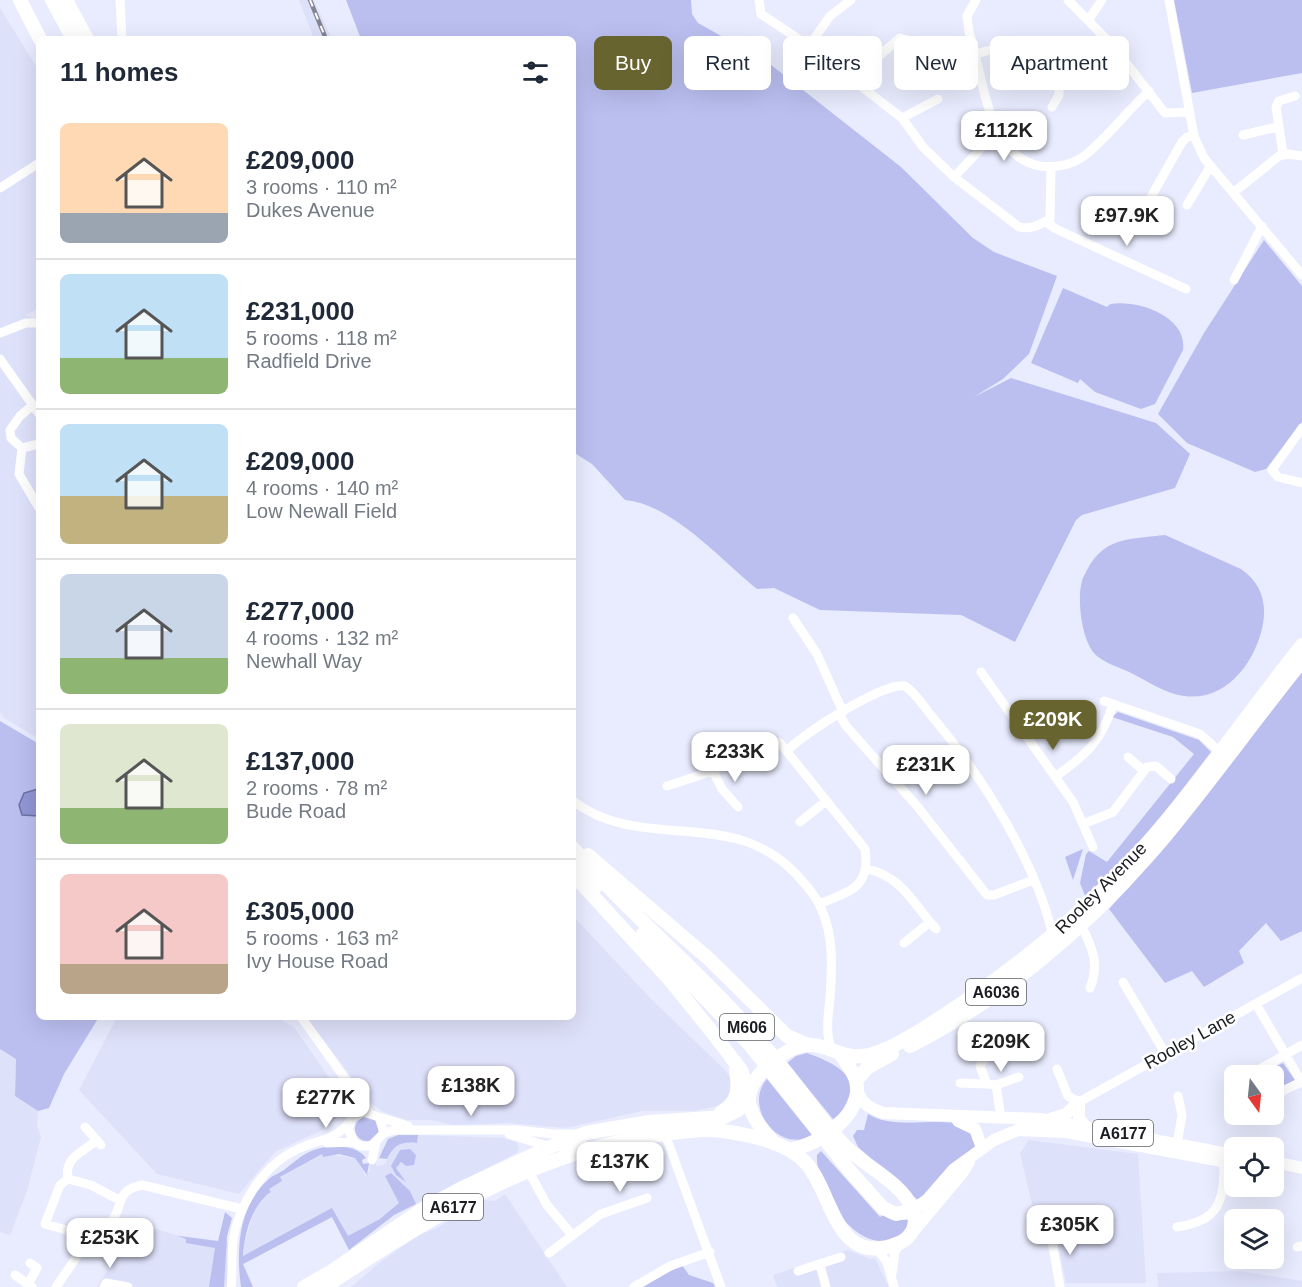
<!DOCTYPE html>
<html lang="en">
<head>
<meta charset="utf-8">
<style>
  body { margin:0; font-family:Helvetica,sans-serif; background:#f2f2f3; color:#1f2937; height:100vh; display:flex; flex-direction:column; font-size:22px; white-space:nowrap }
  * { box-sizing:border-box; margin:0 }
  p { font-size:20px; color:#747a83 }
  .icon { flex:none; width:33px; height:33px; fill:none; stroke:currentColor; stroke-width:2; stroke-linecap:round; stroke-linejoin:round }
  .map { position:relative; flex:1; overflow:hidden }
  .sheet { position:absolute; left:36px; top:36px; width:540px; height:984px; display:flex; flex-direction:column; background:#fff; border-radius:9px; box-shadow:0 6px 24px #0002 }
  .sheet>* { flex:none }
  .guide { position:absolute; left:594px; top:36px; width:570px; height:54px; display:flex; gap:12px }
  .needle { width:39px; rotate:165deg }
  .buttons { position:absolute; left:1224px; top:1065px; display:grid; gap:12px }
  .buttons a { display:grid; place-items:center; width:60px; height:60px; border-radius:9px; background:#fff; box-shadow:0 6px 24px #0002; font-size:30px }
  .price { position:absolute; translate:-50% -51px; padding:0 14px; border-radius:12px; background:#fff; color:#222; font-size:20px; line-height:39px; filter:drop-shadow(0 2px 3px #0008) }
  .price::after { content:''; position:absolute; left:50%; top:36px; width:18px; height:14px; margin-left:-9px; background:inherit; clip-path:polygon(0 0,100% 0,50% 100%) }
  .price.selected { background:#686430; color:#fff }
  ul { padding:0; list-style:none }
  li { display:flex; align-items:center; gap:18px; height:150px; padding:0 24px }
  li+li { border-top:2px solid #e0e1e3 }
  li span { display:grid; place-items:center; flex:none; width:168px; height:120px; border-radius:9px; color:#555 }
  li>.icon { margin-inline-start:auto }
  span .icon { width:72px; height:72px; fill:#fffc; stroke-width:1 }
  li b { font-size:26px }
  h2 { display:flex; justify-content:space-between; align-items:center; height:72px; padding:0 24px; font-size:26px }
  .tag { padding:0 21px; border-radius:9px; background:#fff; box-shadow:0 6px 24px #0002; font-size:21px; line-height:54px }
  .tag.selected { background:#686430; color:#fff }
  .map>svg:first-child { display:block }
  .built { fill:#dee1fa }
  .green { fill:#babff0 }
  .water { fill:#9196d6; stroke:#6e71a0; stroke-width:1.5 }
  .lines { fill:none; stroke-linecap:round; stroke-linejoin:round }
  .minor { stroke:#fff; stroke-width:9 }
  .major { stroke:#fff; stroke-width:12 }
  .highway { stroke:#fff; stroke-width:14 }
  .rail-casing { stroke:#838591; stroke-width:4.5 }
  .rail { stroke:#fff; stroke-width:2; stroke-dasharray:7; stroke-linecap:butt }
  .labels { text-anchor:middle; dominant-baseline:central; stroke-width:5; stroke-linejoin:round; paint-order:stroke }
  .shield { fill:#fff; stroke:#5f6064; stroke-width:1.5 }
  .shield-label { font-size:16px; font-weight:bold; fill:#1b1c22 }
  .street-label { font-size:18px; fill:#1b1c22; stroke:#fff }
</style>
</head>
<body>
<div class="map">
<svg width="1302" height="1287" viewBox="0 0 1302 1287">
  <rect width="100%" height="100%" fill="#e9ecfe"/>
  <path class="built" d="M299 0H314L332 39H314Z
    M0 8 39 71V309L25 315 39 321V739L4 718 0 712Z
    M573 916 651 999 726 1071 731 1079 730 1098 719 1106 693 1111H642L566 1128 509 1123 453 1125 432 1120H407L385 1113 372 1104 306 1017H573Z
    M117 1017H276L294 1027 339 1092V1116L326 1128 275 1152 239 1194 157 1174 79 1090Z
    M0 1049 16 1059 15 1096 38 1111 37 1125 41 1137 27 1191 10 1235 0 1232Z
    M418 1135 503 1138 517 1142 519 1147 517 1153 394 1215 349 1250 332 1217 242 1265 245 1241 253 1215 258 1203 271 1192 269 1189 280 1177 322 1154 355 1158 361 1164 365 1176 370 1171 369 1163 376 1162V1166L384 1165 394 1147 404 1142 417 1143Z
    M1029 1140 1138 1154 1146 1283H1066L1054 1225H1037L1020 1153Z
    M505 1194 567 1287H351L383 1260 419 1235 437 1228 482 1200 495 1201Z
    M137 1223 175 1235 233 1243 231 1287H97Z
    M848 1250 870 1259 875 1258 889 1287H777L773 1275Z
    M1240 1271 1302 1281V1287H1158L1157 1273Z"/>
  <path class="green" d="M346 0H691L692 14 698 23 766 61 901 167 973 238 994 252 1057 276 1029 354 1003 379 974 397 1011 378 1156 423 1190 454 1175 488 1082 515 1076 520 1015 642 961 615 820 610 774 588 757 589C721 560 672 504 625 500L592 464 573 452V39H361Z
    M1174 0H1302V73L1192 93Z
    M1264 240 1302 286V422L1266 469 1255 472 1187 443 1158 414 1204 333Z
    M1063 288 1107 307 1110 304C1137 299 1188 316 1183 350L1155 404 1141 409 1095 392 1080 379 1078 383 1031 363Z
    M1165 535 1241 569C1260 582 1267 601 1263 624 1256 662 1226 702 1184 696 1166 694 1149 682 1133 674 1122 668 1106 664 1097 656 1081 643 1076 595 1083 578 1102 536 1125 540 1165 535Z
    M1302 672V931L1281 941 1266 923 1239 951 1244 963 1204 987 1192 971 1165 983 1109 909 1172 839Z
    M1118 712 1199 740 1211 752 1155 825 1086 898 1080 883 1086 854 1089 851 1107 862 1194 754 1173 737 1112 717Z
    M0 721 39 744V1017H99L64 1074 49 1108 38 1111 15 1096 16 1059 0 1049Z
    M1083 849 1073 880 1065 857Z
    M807 1053C825 1060 858 1071 849 1096 845 1107 842 1113 833 1119L787 1063 796 1056Z
    M1283 1063 1295 1080 1274 1092V1076H1254Z
    M767 1079 812 1135C780 1155 742 1107 767 1079Z
    M868 1114C893 1129 926 1119 954 1123 959 1124 966 1128 971 1131L976 1146 920 1202 858 1147 853 1136 857 1130H864Z
    M355 1129a12 12 0 1 1 24 0a12 12 0 1 1-24 0Z
    M398 1135H418L417 1143C401 1141 394 1145 387 1159L379 1158 388 1139Z
    M333 1146C345 1147 358 1147 366 1158L362 1160 363 1164 369 1163 367 1175 355 1158 339 1154 323 1157 322 1154 280 1177 282 1181 269 1189 271 1192C252 1204 244 1235 243 1256L332 1208 348 1236 380 1219 399 1203 385 1176 391 1173 410 1191 416 1204 394 1215 349 1250 332 1217 243 1264 253 1287H241C236 1251 238 1205 269 1179 273 1175 280 1173 284 1170 303 1155 308 1149 333 1146Z
    M410 1149 416 1155 414 1165 406 1166 401 1162 396 1168 406 1182 396 1175 391 1166 400 1150Z
    M821 1151 880 1217 883 1215 892 1220H908C908 1227 904 1234 896 1238 856 1256 815 1189 817 1155Z
    M225 1212 232 1218 227 1236 224 1287H209L215 1248 186 1243V1239L178 1236 218 1241Z
    M682 1265 689 1275 713 1283 715 1287H641Z"/>
  <path class="water" d="M38 789 39 816 22 815 19 805 24 793Z"/>
  <g class="lines">
    <path class="minor" d="M120 0 122 39
      M759 0 761 14 809 46 902 118 923 147 954 177
      M976 0 967 16 969 32C983 74 987 157 1040 166 1055 168 1072 165 1084 156 1105 140 1128 110 1149 91
      M1068 0 1113 46 1165 113 1190 112
      M1169 0 1194 136 1204 158 1302 275
      M1089 19 1102 0
      M809 46 830 16 851 0
      M976 54C1024 41 1027 40 1059 79V95L1052 107
      M852 79 900 38 908 40
      M902 118 938 99
      M998 135 989 140 954 177 1019 227C1031 230 1039 225 1050 219L1051 167
      M1243 135 1277 127
      M1283 154 1276 107 1279 101 1295 96
      M0 188 39 163
      M1233 193 1279 156 1288 154 1302 156
      M1187 205 1210 167
      M1146 206 1182 142 1187 137 1194 136
      M1050 219 1049 224 1056 229 1186 289
      M1234 280 1262 226
      M0 333 26 323H39
      M0 359 39 414
      M33 405 20 416 10 430 11 438 22 448 39 444
      M1302 428 1272 470 1278 477 1302 483
      M22 448 19 474 39 508
      M793 618 817 654 843 712
      M981 672 1073 802 1093 847
      M1104 701 1200 734 1219 751
      M839 714 846 726 917 806 987 895H994L1033 880
      M1023 732 1046 716 1054 717 1057 721
      M787 751C802 734 885 681 905 686 917 694 925 709 935 720 983 778 1036 862 1053 936
      M1128 757 1144 771
      M713 771 722 789 738 807
      M1055 777C1087 754 1100 743 1113 705
      M667 786 713 771 764 740 780 743 865 849C871 888 850 891 819 904
      M573 801C641 853 730 806 794 872 804 883 815 894 821 908 834 937 832 967 830 998 828 1017 825 1033 832 1051
      M800 822 826 801
      M1083 824 1113 812 1147 767 1156 766 1171 779
      M868 869C901 878 909 897 930 922
      M1081 925C1092 947 1100 964 1090 988
      M904 943 930 922 936 929
      M1123 982 1165 1053
      M1256 1004 1302 1083
      M301 1017 369 1112
      M1057 1069 1068 1096 1079 1102 1302 978
      M1248 1076 1302 1045
      M960 1083 987 1084
      M996 1085 1019 1077
      M351 1088 352 1118
      M1274 1095 1301 1082
      M379 1117 408 1126
      M1001 1118 996 1085 987 1084 980 1066 988 1052 986 1039 1002 1026
      M85 1127 101 1145
      M384 1133 394 1130H517L554 1134H577
      M509 1134 550 1147 582 1145 591 1147
      M665 1134 721 1287
      M327 1143 354 1142 360 1146H371L384 1133 379 1117 363 1112 352 1118 348 1129 354 1142
      M1177 1144 1182 1115 1178 1096
      M372 1160 376 1143
      M528 1170 547 1205 572 1235
      M68 1179 60 1185 45 1224 84 1235
      M68 1179 91 1185 119 1200
      M68 1179C64 1157 82 1153 97 1140
      M1049 1224 1060 1287
      M1177 1227C1220 1221 1224 1201 1224 1161
      M84 1235C94 1232 103 1230 110 1223 125 1207 113 1191 142 1185L242 1209
      M1297 1247 1302 1246
      M876 1248 887 1262 894 1287
      M549 1253 601 1214 647 1198
      M820 1265 826 1287
      M798 1271 841 1257
      M892 1274 895 1252 900 1243
      M15 1275 32 1287
      M28 1284 37 1268 30 1263
      M56 1287 80 1252 84 1235
      M104 1287 106 1283 128 1287
      M231 1287C233 1272 231 1256 233 1241 238 1205 264 1164 298 1149 317 1140 337 1140 350 1121
      M634 1287 670 1266 710 1252"/>
    <path class="major" d="M857 1088C861 1104 868 1107 883 1113L1040 1119 1234 1155
      M1050 1119 1066 1114 1079 1102V1118L1085 1126
      M958 1121 975 1129 982 1148
      M1274 1162 1302 1168
      M913 1210 927 1200 954 1169 972 1156 994 1140 1018 1130 1066 1132 1227 1162
      M912 1233 963 1172 969 1162"/>
    <path class="highway" d="M20 0 40 39
      M52 0 73 39
      M66 0 87 39
      M588 855 709 959 787 1036 808 1045
      M573 865 595 887
      M581 883 670 980 712 1032 741 1070 749 1095
      M643 934 750 1045 849 1170 883 1208 896 1214 913 1210
      M910 1046C1000 1000 1083 931 1150 854 1204 792 1250 725 1302 661
      M856 1081 867 1068 892 1054
      M721 1112C739 1102 739 1088 736 1070
      M775 1144C764 1131 752 1119 749 1102 746 1078 784 1047 806 1045 826 1043 842 1059 863 1056 883 1053 904 1040 921 1030 1003 979 1077 920 1142 849 1199 785 1248 713 1302 645
      M789 1150C817 1146 865 1115 856 1081 854 1072 847 1064 842 1056
      M304 1287 332 1271 420 1211 464 1187 550 1147 586 1133 649 1122 724 1117 738 1110 749 1098
      M324 1287C426 1221 528 1154 651 1136 674 1133 700 1128 723 1131 750 1135 787 1142 806 1163 833 1192 835 1270 899 1243 913 1237 919 1223 912 1208 901 1182 866 1167 846 1147 828 1129 813 1106 797 1086 777 1060 756 1036 734 1012 682 956 623 907 573 848"/>
    <defs>
      <path id="rail" d="M310 0 326 39"/>
    </defs>
    <use href="#rail" class="rail-casing"/>
    <use href="#rail" class="rail"/>
  </g>
  <g class="labels">
    <g class="shield">
      <rect x="966" y="979" width="60" height="26" rx="4.5"/>
      <rect x="720" y="1014" width="54" height="26" rx="4.5"/>
      <rect x="1093" y="1120" width="60" height="26" rx="4.5"/>
      <rect x="423" y="1194" width="60" height="26" rx="4.5"/>
    </g>
    <g class="shield-label">
      <text x="996" y="992">A6036</text>
      <text x="747" y="1027">M606</text>
      <text x="1123" y="1133">A6177</text>
      <text x="453" y="1207">A6177</text>
    </g>
    <g class="street-label">
      <text transform="translate(1101 888) rotate(-45)">Rooley Avenue</text>
      <text transform="translate(1190 1040) rotate(-29)">Rooley Lane</text>
    </g>
  </g>
</svg>
<div class="buttons">
<a><svg class="needle" viewBox="-14 -14 28 28"><path d="M0-13l5 13h-10z" fill="#e53935"/><path d="M0 13l5-13h-10z" fill="#747a83"/></svg></a>
<a><svg class="icon" aria-label="locate" viewBox="0 0 24 24"><circle cx="12" cy="12" r="6"/><path d="M12 2v4M12 18v4M2 12h4M18 12h4"/></svg></a>
<a><svg class="icon" aria-label="layers" viewBox="0 0 24 24"><path d="M12 4l9 5-9 5-9-5zM3 14l9 5 9-5"/></svg></a>
</div>
<b class="price" style="left:1004px;top:162px">£112K</b>
<b class="price" style="left:1127px;top:247px">£97.9K</b>
<b class="price selected" style="left:1053px;top:751px">£209K</b>
<b class="price" style="left:735px;top:783px">£233K</b>
<b class="price" style="left:926px;top:796px">£231K</b>
<b class="price" style="left:1001px;top:1073px">£209K</b>
<b class="price" style="left:471px;top:1117px">£138K</b>
<b class="price" style="left:326px;top:1129px">£277K</b>
<b class="price" style="left:620px;top:1193px">£137K</b>
<b class="price" style="left:1070px;top:1256px">£305K</b>
<b class="price" style="left:110px;top:1269px">£253K</b>
<div class="guide">
<a class="tag selected">Buy</a>
<a class="tag">Rent</a>
<a class="tag">Filters</a>
<a class="tag">New</a>
<a class="tag">Apartment</a>
</div>
<section class="sheet">
<h2>11 homes<svg class="icon" aria-label="filters" viewBox="0 0 24 24"><path d="M4 7h16M4 17h16"/><circle cx="9" cy="7" r="2"/><circle cx="15" cy="17" r="2"/></svg></h2>
<ul>
<li><span style="background:linear-gradient(#ffd9b3 75%,#9aa5b1 0)"><svg class="icon" aria-label="home" viewBox="0 0 24 24"><path d="M3 11l9-7 9 7M6 9v11h12V9"/></svg></span><div><b>£209,000</b><p>3 rooms · 110 m²</p><p>Dukes Avenue</p></div></li>
<li><span style="background:linear-gradient(#bfe0f5 70%,#8fb573 0)"><svg class="icon" aria-label="home" viewBox="0 0 24 24"><path d="M3 11l9-7 9 7M6 9v11h12V9"/></svg></span><div><b>£231,000</b><p>5 rooms · 118 m²</p><p>Radfield Drive</p></div></li>
<li><span style="background:linear-gradient(#bfe0f5 60%,#c2b280 0)"><svg class="icon" aria-label="home" viewBox="0 0 24 24"><path d="M3 11l9-7 9 7M6 9v11h12V9"/></svg></span><div><b>£209,000</b><p>4 rooms · 140 m²</p><p>Low Newall Field</p></div></li>
<li><span style="background:linear-gradient(#c9d6e8 70%,#8fb573 0)"><svg class="icon" aria-label="home" viewBox="0 0 24 24"><path d="M3 11l9-7 9 7M6 9v11h12V9"/></svg></span><div><b>£277,000</b><p>4 rooms · 132 m²</p><p>Newhall Way</p></div></li>
<li><span style="background:linear-gradient(#dfe7d0 70%,#8fb573 0)"><svg class="icon" aria-label="home" viewBox="0 0 24 24"><path d="M3 11l9-7 9 7M6 9v11h12V9"/></svg></span><div><b>£137,000</b><p>2 rooms · 78 m²</p><p>Bude Road</p></div></li>
<li><span style="background:linear-gradient(#f6c9c9 75%,#b9a48a 0)"><svg class="icon" aria-label="home" viewBox="0 0 24 24"><path d="M3 11l9-7 9 7M6 9v11h12V9"/></svg></span><div><b>£305,000</b><p>5 rooms · 163 m²</p><p>Ivy House Road</p></div></li>
</ul>
</section>
</div>
</body>
</html>
